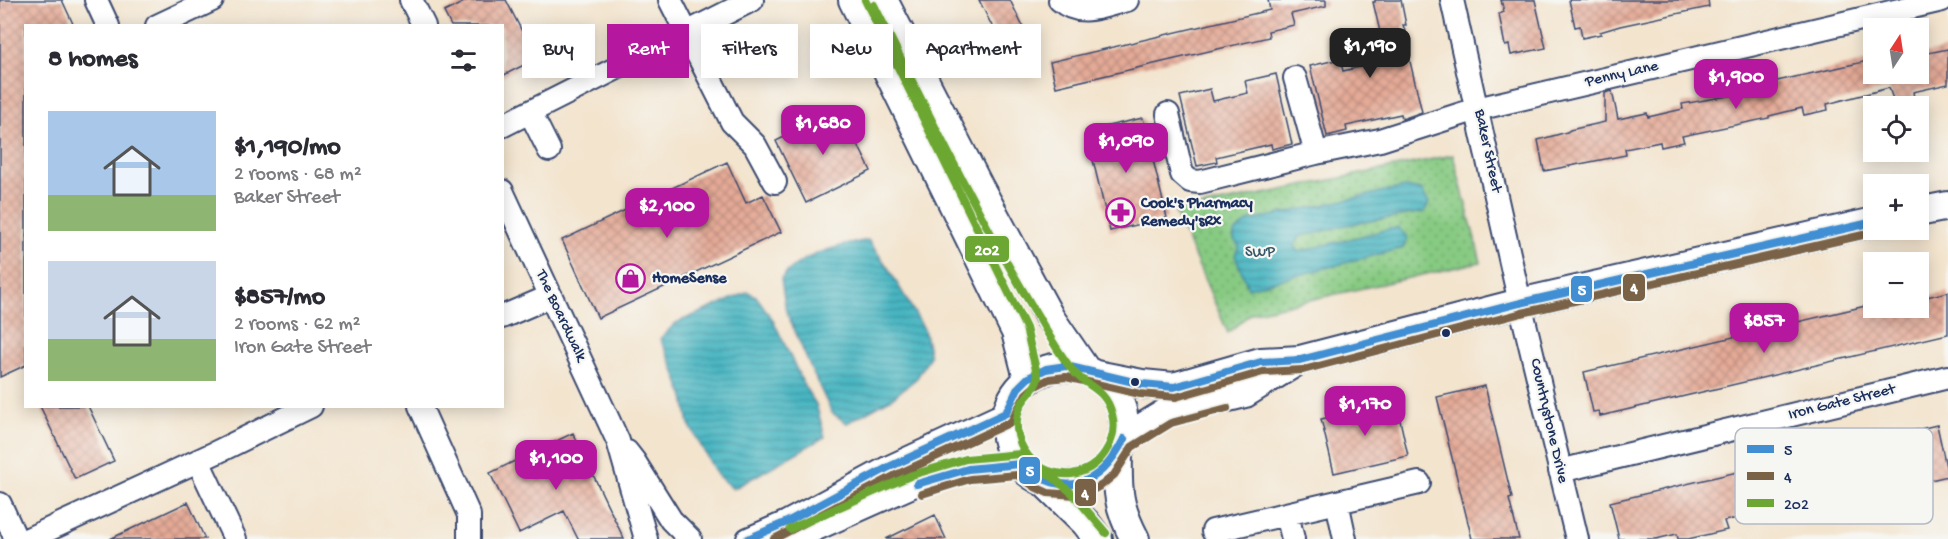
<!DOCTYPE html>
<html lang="en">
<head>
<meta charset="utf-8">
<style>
  body { margin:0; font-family:"Gochi Hand",sans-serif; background:#f2f2f3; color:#2b2b33; height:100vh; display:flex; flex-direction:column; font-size:22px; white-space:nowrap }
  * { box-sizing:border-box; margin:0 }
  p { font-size:20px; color:#7c7c81 }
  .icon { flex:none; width:33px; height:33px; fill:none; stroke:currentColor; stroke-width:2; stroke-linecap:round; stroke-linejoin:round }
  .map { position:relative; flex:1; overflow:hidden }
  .panel { position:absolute; left:24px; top:24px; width:480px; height:384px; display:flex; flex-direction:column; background:#fff; border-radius:0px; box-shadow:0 3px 15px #0003 }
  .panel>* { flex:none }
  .top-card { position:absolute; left:522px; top:24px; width:570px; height:54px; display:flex; gap:12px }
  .needle { width:39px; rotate:12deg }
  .fabs { position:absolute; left:1863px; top:18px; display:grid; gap:12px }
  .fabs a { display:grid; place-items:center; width:66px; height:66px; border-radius:0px; background:#fff; box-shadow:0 3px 15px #0003; font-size:30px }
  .price { position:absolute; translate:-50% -51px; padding:0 14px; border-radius:12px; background:#b5179e; color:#fff; font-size:20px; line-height:39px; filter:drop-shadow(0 2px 3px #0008) }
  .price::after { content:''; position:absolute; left:50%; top:36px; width:18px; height:14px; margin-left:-9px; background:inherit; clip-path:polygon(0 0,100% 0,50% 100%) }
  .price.on { background:#222; color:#fff }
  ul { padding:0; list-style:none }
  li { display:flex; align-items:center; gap:18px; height:150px; padding:0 24px }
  li span { display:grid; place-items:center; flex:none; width:168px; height:120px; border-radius:0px; color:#555 }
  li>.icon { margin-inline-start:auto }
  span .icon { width:72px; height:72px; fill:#fffc; stroke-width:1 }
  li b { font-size:26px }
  h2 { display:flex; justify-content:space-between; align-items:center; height:72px; padding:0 24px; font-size:26px }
  .chip { padding:0 21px; border-radius:0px; background:#fff; box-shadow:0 3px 15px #0003; font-size:21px; line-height:54px }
  .chip.on { background:#b5179e; color:#fff }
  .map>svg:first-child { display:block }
  .grass { fill:url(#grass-dots); stroke:#517c70; stroke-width:1.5 }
  .water { fill:url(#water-rules); stroke:#317290; stroke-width:1.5 }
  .building { fill:url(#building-cross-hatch) }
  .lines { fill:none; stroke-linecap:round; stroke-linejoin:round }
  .minor-casing { stroke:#3b4a6f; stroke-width:26 }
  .major-casing { stroke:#3b4a6f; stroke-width:32 }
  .minor { stroke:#fff; stroke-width:22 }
  .major { stroke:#fff; stroke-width:28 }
  .bus-1-casing { stroke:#f6f6f2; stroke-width:12 }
  .bus-2-casing { stroke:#f6f6f2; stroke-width:12 }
  .bus-3-casing { stroke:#f6f6f2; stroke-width:12 }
  .bus-1 { stroke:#418ed3; stroke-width:8 }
  .bus-2 { stroke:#796246; stroke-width:8 }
  .bus-3 { stroke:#6ca733; stroke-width:8 }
  .bus-dot { fill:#1b2f5e; stroke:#f6f6f2; stroke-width:2 }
  .labels { text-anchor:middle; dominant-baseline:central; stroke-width:4.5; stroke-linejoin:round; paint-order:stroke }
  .street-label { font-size:16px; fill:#1b2f5e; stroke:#f6f6f2 }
  .poi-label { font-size:16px; font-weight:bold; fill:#1b2f5e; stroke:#f6f6f2; text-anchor:start }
  .park-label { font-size:16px; fill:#365667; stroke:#f6f6f2 }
  .key { fill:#f6f6f2; stroke:#b4bac6; stroke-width:1.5 }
  .key-label { font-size:16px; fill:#1b2f5e }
  .line-badge { stroke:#f6f6f2; stroke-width:2 }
  .badge-label { font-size:16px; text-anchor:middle; font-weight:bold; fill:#fff }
</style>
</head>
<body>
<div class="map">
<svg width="1948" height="539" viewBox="0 0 1948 539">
  <defs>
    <pattern id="grass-dots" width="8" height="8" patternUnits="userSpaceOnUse" patternTransform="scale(1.5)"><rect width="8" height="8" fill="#87ca82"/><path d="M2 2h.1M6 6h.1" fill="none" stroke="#6ea46e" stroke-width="1.8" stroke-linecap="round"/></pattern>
    <pattern id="water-rules" width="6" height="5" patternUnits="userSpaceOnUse" patternTransform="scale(1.5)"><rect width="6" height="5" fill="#47b5c1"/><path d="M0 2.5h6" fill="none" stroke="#3a94a0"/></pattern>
    <pattern id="building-cross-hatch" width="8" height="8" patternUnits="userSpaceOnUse" patternTransform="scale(1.5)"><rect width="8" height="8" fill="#e5aa96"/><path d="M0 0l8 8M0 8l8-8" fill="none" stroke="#b98b7e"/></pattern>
  </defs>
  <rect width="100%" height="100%" fill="#f6f6f2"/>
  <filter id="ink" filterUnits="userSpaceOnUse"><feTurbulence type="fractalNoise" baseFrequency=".0167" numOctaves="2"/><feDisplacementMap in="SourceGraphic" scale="12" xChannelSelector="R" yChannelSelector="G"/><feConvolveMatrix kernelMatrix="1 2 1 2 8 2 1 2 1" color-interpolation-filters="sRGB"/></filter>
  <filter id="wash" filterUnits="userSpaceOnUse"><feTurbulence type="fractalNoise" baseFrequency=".008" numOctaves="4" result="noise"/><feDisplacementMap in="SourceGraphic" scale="24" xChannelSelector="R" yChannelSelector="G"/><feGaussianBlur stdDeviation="1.35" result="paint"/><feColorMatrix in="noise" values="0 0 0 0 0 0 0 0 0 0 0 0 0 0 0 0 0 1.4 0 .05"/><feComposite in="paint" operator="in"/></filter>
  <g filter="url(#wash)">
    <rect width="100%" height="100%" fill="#f3e4ce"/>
    <path class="grass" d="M1453 155 1481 262 1251 313 1228 333 1175 212Z"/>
    <path class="water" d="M1405 187 1421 190 1429 203 1424 212 1341 226 1314 234 1302 235 1294 245 1298 252 1389 229 1399 228 1408 238 1403 248 1248 288 1235 255 1239 246 1234 240V233L1249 221Z
      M868 240 887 266 924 329 930 356 917 378 892 398 847 423 832 413 812 371 786 311 781 279C798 255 840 245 868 240Z
      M748 292 756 296 773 320 806 389 816 404 825 437 733 489 717 475 689 424 684 397 672 364 660 339 676 323Z"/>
    <g id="blocks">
      <path class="building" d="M0 0H62L74 26H26V365L0 377Z
        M468 0H506L536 59 502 76V26H451L444 12Z
        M979 0H1010L1037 56 1013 68Z
        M1268 0H1326V6L1291 14 1294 25 1268 31 1269 37 1056 87 1050 62 1270 10Z
        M1375 0H1401L1406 25H1403L1405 31 1403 32 1422 112 1402 119 1401 114 1346 126 1347 131 1327 136 1310 66 1340 59 1343 71 1378 63 1375 51 1384 49 1373 2H1375Z
        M1501 0H1535L1546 48 1511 55 1509 45 1505 46 1499 14 1504 12Z
        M1569 0H1708L1709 7 1620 26 1600 32 1601 34 1582 38 1580 26 1575 27Z
        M1948 49V84L1913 92 1914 98 1894 102 1889 88 1827 104 1828 110 1804 115 1802 108 1769 116V118L1682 136 1684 142 1661 147 1660 142 1625 149 1626 155 1544 171 1538 140 1567 132 1570 130 1605 122V93L1612 91 1618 119 1647 113 1648 117 1683 109 1682 104 1739 94V92L1768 86 1767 85 1777 81 1868 61 1874 60V74H1918V55Z
        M1276 74 1292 144 1272 149 1271 144 1216 157 1217 162 1197 166 1180 96 1210 89 1213 101 1248 93 1245 81Z
        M840 109 871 171 806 203 776 141Z
        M1143 118 1167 218 1110 231 1086 131Z
        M727 162 746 203 763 195 781 232 598 318 562 240Z
        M1948 292V334L1600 416 1599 411 1593 412 1584 372 1874 304V308H1918V299Z
        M1485 386 1512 498 1509 499 1519 539H1472L1437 397Z
        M1396 402 1408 456 1334 473 1321 419Z
        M40 406H88L114 461 75 479Z
        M1937 425 1948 476 1922 482 1921 476 1861 491 1862 498 1839 504 1838 496 1724 521 1727 530 1688 539H1678L1677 534 1656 539H1619L1610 502Z
        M573 433 624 539H578L564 511 519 533 490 473Z
        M188 502 205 539H110Z
        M935 515 946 539H886Z"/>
    </g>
  </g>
  <g filter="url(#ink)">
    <use href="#blocks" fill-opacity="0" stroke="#3b4a6f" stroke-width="1.5"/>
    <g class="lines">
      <defs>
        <path id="minor" d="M96 0 108 26
          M411 0 424 26
          M670 0 732 122 755 145 775 182
          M1060 0C1080 18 1103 6 1127 0
          M1452 0 1520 303 1577 539
          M157 26 212 0
          M1295 78 1316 153
          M530 112 549 150
          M1168 114 1182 174 1190 181 1200 182 1316 153 1380 140 1477 109 1942 0
          M502 126 752 0
          M502 191 618 441 646 539
          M502 317 551 296
          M420 406 469 515V539
          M627 452 634 461 671 520 690 539
          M198 461 235 539
          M1560 471 1948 377
          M1337 502 1345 539
          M0 504 16 539
          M1287 514 1293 539
          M1213 531 1419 483
          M28 539 215 453 311 406
          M748 539 787 522 889 467 1006 413
          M794 539 915 485 968 469 1020 464"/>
        <path id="major" d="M853 0 1016 332 1028 378
          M883 0 980 189 1050 318 1085 369
          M1918 212 1948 206
          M1006 426a59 59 0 1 1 118 0a59 59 0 1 1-118 0Z
          M1096 375 1142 384 1174 387 1261 362 1300 360 1520 303 1874 222
          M1124 439 1168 412 1245 393 1297 361
          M1118 454C1117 490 1118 507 1135 539
          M1043 481 1086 523 1098 539"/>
      </defs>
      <use href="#minor" class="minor-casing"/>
      <use href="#major" class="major-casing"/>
      <use href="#minor" class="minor"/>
      <use href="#major" class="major"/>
      <defs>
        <path id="bus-1" d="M917 484 968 469 1020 464C1064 499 1099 488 1124 439
          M748 539 787 522 889 467 1006 413 1018 388 1028 378 1046 369 1066 366 1142 384 1174 387 1261 362 1300 360 1520 303 1874 222"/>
        <path id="bus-2" d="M922 494 970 479 1017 475 1035 487 1048 493 1075 495 1089 492 1102 485 1114 475 1132 447 1171 423 1227 408
          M774 539 894 476 1011 422 1026 394 1034 387 1049 379 1066 377 1140 394 1176 397 1263 372 1303 370 1522 313 1876 232"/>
        <path id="bus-3" d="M865 0 1026 328 1038 378C1036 389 1026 395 1021 405 1012 425 1018 448 1034 462 1045 472 1058 475 1072 474 1100 470 1119 440 1112 414 1105 387 1087 388 1073 371 1060 355 1049 336 1039 318 978 217 927 110 874 5
          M790 529 912 475 966 459 1020 454 1026 456 1072 493 1106 533"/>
      </defs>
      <use href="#bus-1" class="bus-1-casing"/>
      <use href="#bus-2" class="bus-2-casing"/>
      <use href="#bus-3" class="bus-3-casing"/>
      <use href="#bus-1" class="bus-1"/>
      <use href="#bus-2" class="bus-2"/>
      <use href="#bus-3" class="bus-3"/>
    </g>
  </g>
  <defs>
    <symbol id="pharmacy-ring" viewBox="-11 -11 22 22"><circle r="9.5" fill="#f6f6f2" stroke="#b5179e" stroke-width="1.5"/><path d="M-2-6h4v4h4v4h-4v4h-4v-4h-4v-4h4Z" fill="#b5179e"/></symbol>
    <symbol id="shop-ring" viewBox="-11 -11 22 22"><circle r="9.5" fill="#f6f6f2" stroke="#b5179e" stroke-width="1.5"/><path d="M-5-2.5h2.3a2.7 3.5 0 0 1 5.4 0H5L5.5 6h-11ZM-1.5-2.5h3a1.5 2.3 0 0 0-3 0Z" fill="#b5179e"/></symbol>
  </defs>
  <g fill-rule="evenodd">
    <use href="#pharmacy-ring" x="1104" y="196" width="33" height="33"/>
    <use href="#shop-ring" x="614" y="262" width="33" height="33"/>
  </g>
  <g class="bus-dot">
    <circle cx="1446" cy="333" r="5"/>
    <circle cx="1135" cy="382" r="5"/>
  </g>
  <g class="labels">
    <g class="street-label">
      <text transform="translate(1622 75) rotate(-13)">Penny Lane</text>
      <text transform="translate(1487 151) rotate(78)">Baker Street</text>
      <text transform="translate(560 316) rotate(65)">The Boardwalk</text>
      <text transform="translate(1842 403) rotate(-14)">Iron Gate Street</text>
      <text transform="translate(1548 421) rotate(77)">Countrystone Drive</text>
    </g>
    <g class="poi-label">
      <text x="1141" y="204">Cook's Pharmacy<tspan x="1141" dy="18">Remedy'sRx</tspan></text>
      <text x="652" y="279">HomeSense</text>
    </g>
    <g class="park-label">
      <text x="1260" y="253">SWP</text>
    </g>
  </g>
  <rect x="1735" y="428" width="198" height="96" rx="9" class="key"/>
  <rect x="1747" y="445" width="27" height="8" fill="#418ed3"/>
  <rect x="1747" y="472" width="27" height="8" fill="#796246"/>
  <rect x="1747" y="499" width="27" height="8" fill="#6ca733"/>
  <g class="key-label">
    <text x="1784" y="455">5</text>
    <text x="1784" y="482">4</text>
    <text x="1784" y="509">202</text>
  </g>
  <g class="line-badge">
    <rect x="964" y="235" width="46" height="28" rx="6" fill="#6ca733"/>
    <rect x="1622" y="273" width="24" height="29" rx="6" fill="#796246"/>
    <rect x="1570" y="275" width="23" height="28" rx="6" fill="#418ed3"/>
    <rect x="1018" y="456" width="23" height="29" rx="6" fill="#418ed3"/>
    <rect x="1074" y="478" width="23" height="29" rx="6" fill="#796246"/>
  </g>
  <g class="badge-label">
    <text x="987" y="255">202</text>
    <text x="1634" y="293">4</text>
    <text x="1582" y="295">5</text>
    <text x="1030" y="476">5</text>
    <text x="1085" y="499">4</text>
  </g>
</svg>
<div class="fabs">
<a><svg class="needle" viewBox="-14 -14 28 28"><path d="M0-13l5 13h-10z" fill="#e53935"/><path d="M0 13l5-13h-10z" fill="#7c7c81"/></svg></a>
<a><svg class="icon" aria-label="locate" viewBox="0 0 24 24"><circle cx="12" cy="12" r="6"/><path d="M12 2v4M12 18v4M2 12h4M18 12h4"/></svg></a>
<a>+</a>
<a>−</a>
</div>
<b class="price on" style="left:1370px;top:79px">$1,190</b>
<b class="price" style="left:1736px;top:110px">$1,900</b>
<b class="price" style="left:823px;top:156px">$1,680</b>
<b class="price" style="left:1126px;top:174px">$1,090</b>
<b class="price" style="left:667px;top:239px">$2,100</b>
<b class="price" style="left:1764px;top:354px">$857</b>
<b class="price" style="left:1365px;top:437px">$1,170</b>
<b class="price" style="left:556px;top:491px">$1,100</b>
<div class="top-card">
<a class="chip">Buy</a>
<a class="chip on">Rent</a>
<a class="chip">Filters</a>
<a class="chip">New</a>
<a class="chip">Apartment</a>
</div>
<section class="panel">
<h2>8 homes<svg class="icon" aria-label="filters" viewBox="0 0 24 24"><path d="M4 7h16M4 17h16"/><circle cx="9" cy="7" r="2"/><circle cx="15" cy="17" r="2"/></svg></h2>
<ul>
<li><span style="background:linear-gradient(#a9c7e8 70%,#8fb573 0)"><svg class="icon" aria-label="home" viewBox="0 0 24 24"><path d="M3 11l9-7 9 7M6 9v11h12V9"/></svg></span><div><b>$1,190/mo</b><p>2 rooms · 68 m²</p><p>Baker Street</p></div></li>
<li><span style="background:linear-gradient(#c9d6e8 65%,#8fb573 0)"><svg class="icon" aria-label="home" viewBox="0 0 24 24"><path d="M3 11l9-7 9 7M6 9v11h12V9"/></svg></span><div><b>$857/mo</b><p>2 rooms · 62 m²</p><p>Iron Gate Street</p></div></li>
</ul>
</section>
</div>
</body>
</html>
